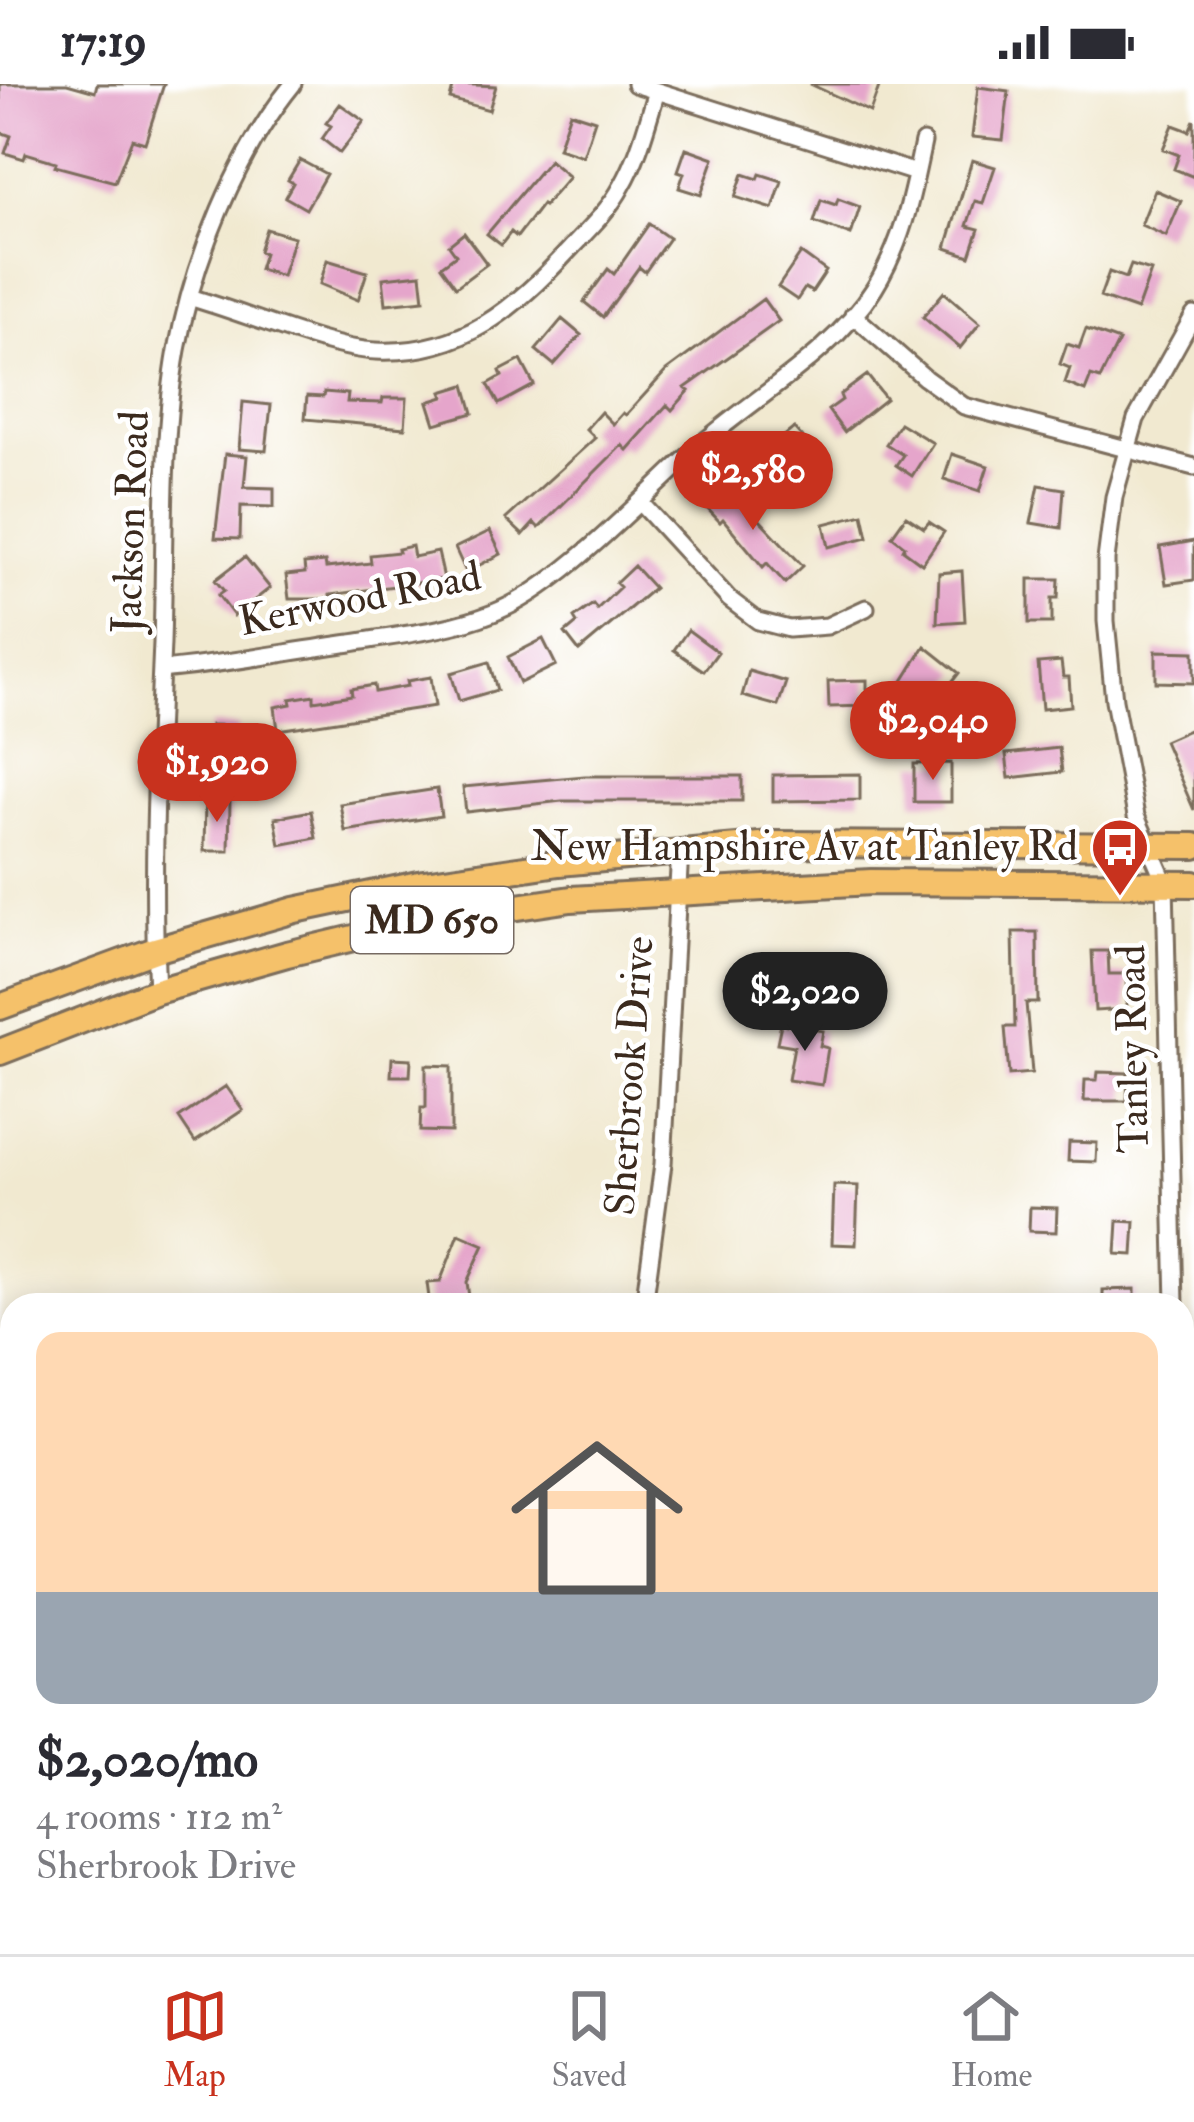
<!DOCTYPE html>
<html lang="en">
<head>
<meta charset="utf-8">
<style>
  body { margin:0; font-family:"IM FELL Double Pica",serif; background:#f7f7f7; color:#2b2b33; height:100vh; display:flex; flex-direction:column; font-size:45px; white-space:nowrap }
  * { box-sizing:border-box; margin:0 }
  p { font-size:39px; color:#7c7c81 }
  .icon { flex:none; width:66px; height:66px; fill:none; stroke:currentColor; stroke-width:2; stroke-linecap:round; stroke-linejoin:round }
  .map { position:relative; flex:1; overflow:hidden }
  .panel { position:absolute; left:0px; top:1209px; width:1194px; height:663px; display:flex; flex-direction:column; background:#fff; border-radius:36px 36px 0 0; box-shadow:0 6px 30px #0003 }
  .panel>* { flex:none }
  .price { position:absolute; translate:-50% -102px; padding:0 27px; border-radius:42px; background:#c8321e; color:#fff; font-size:39px; line-height:78px; filter:drop-shadow(0 3px 6px #0008) }
  .price::after { content:''; position:absolute; left:50%; top:72px; width:36px; height:27px; margin-left:-18px; background:inherit; clip-path:polygon(0 0,100% 0,50% 100%) }
  .price.on { background:#222; color:#fff }
  ul { padding:0; list-style:none }
  li { display:grid; align-content:center; gap:24px; height:636px; padding:0 36px }
  li+li { border-top:3px solid #e1e1e2 }
  li span { display:grid; place-items:center; height:372px; border-radius:24px; color:#555 }
  li>.icon { margin-inline-start:auto }
  span .icon { width:216px; height:216px; fill:#fffc; stroke-width:1 }
  li b { font-size:51px }
  .status { display:flex; justify-content:space-between; align-items:center; height:84px; padding:0 60px; background:#fff; direction:ltr }
  .status svg { height:33px; fill:currentColor }
  .menu { display:flex; justify-content:space-around; align-items:center; height:168px; border-top:3px solid #e1e1e2; background:#fff; font-size:33px; color:#7c7c81 }
  .menu a { display:grid; justify-items:center; gap:6px }
  .menu .on { color:#c8321e }
  .map>svg:first-child { display:block }
  .building { fill:#e5a5cb }
  .lines { fill:none; stroke-linecap:round; stroke-linejoin:round }
  .minor-casing { stroke:#7b6d5c; stroke-width:21 }
  .primary-casing { stroke:#7b6d5c; stroke-width:30 }
  .minor { stroke:#fff; stroke-width:15 }
  .primary { stroke:#f5c16b; stroke-width:24 }
  .labels { text-anchor:middle; dominant-baseline:central; stroke-width:9; stroke-linejoin:round; paint-order:stroke }
  .shield { fill:#fff; stroke:#766a62; stroke-width:3 }
  .shield-label { font-size:39px; font-weight:bold; fill:#3b2a1e }
  .street-label { font-size:42px; fill:#3b2a1e; stroke:#fff }
  .poi-label { font-size:42px; fill:#3b2a1e; stroke:#fff; text-anchor:end }
</style>
</head>
<body>
<div class="status"><b>17:19</b><svg viewBox="0 0 49 12"><path d="M0 12V9h3v3zM5 12V6h3v6zM10 12V3h3v9zM15 12V0h3v12zM26 1h20v11H26zM47 4h2v5h-2z"/></svg></div>
<div class="map">
<svg width="1194" height="1870" viewBox="0 0 1194 1870">
  <rect width="100%" height="100%" fill="#fff"/>
  <filter id="ink" filterUnits="userSpaceOnUse"><feTurbulence type="fractalNoise" baseFrequency=".00833" numOctaves="2"/><feDisplacementMap in="SourceGraphic" scale="24" xChannelSelector="R" yChannelSelector="G"/><feConvolveMatrix kernelMatrix="1 2 1 2 8 2 1 2 1" color-interpolation-filters="sRGB"/></filter>
  <filter id="wash" filterUnits="userSpaceOnUse"><feTurbulence type="fractalNoise" baseFrequency=".004" numOctaves="4" result="noise"/><feDisplacementMap in="SourceGraphic" scale="48" xChannelSelector="R" yChannelSelector="G"/><feGaussianBlur stdDeviation="2.7" result="paint"/><feColorMatrix in="noise" values="0 0 0 0 0 0 0 0 0 0 0 0 0 0 0 0 0 1.4 0 .05"/><feComposite in="paint" operator="in"/></filter>
  <g filter="url(#wash)">
    <rect width="100%" height="100%" fill="#f1e9d0"/>
    <g id="blocks">
      <path class="building" d="M0 0H67L95 8 97 0H164L145 59 132 55 115 98 55 82 56 78 26 69 24 75 5 69 11 52 0 48Z
        M454 0 496 2 489 26 450 15Z
        M810 0H880L870 28Z
        M978 3 1009 7 1003 56 972 53Z
        M340 20 364 37 340 69 322 55 331 42 326 39Z
        M570 28 595 36 583 72 558 64Z
        M1194 36V93L1174 85 1179 71 1163 65 1173 41 1189 47Z
        M686 64 714 74 701 111 679 104 684 89 678 87Z
        M300 76 326 90 306 125 285 113 293 99 288 96Z
        M549 76 569 93 544 122 542 120 517 153 511 148 501 161 487 150Z
        M972 76 995 83 983 119 975 117 967 142 979 145 970 172 946 164Z
        M743 90 758 95 760 90 782 97 773 125 735 113Z
        M1155 106 1181 117 1166 152 1141 141Z
        M838 115 860 123 851 151 814 138 821 116 836 121Z
        M649 140 669 154 645 188 639 183 603 233 584 218 608 185 614 190Z
        M266 145 294 153 282 192 259 185 264 169 259 167Z
        M464 149 487 180 456 203 441 182 456 171 449 161Z
        M801 169 826 187 812 208 805 204 797 216 778 203Z
        M327 176 367 188 358 216 320 200Z
        M1131 181 1151 187 1137 226 1100 213 1109 188 1126 194Z
        M421 190 424 216 386 220 383 194Z
        M944 208 980 239 960 264 923 233Z
        M763 215 779 237 685 304 689 307 672 326 667 321 627 366 622 361 539 444 534 439 523 451 506 435 595 354 586 345 601 328 613 340 623 329 626 331 666 287Z
        M562 235 581 251 554 281 536 266Z
        M1086 245 1119 257 1100 295 1091 292 1085 307 1065 299 1070 284 1060 280 1067 260 1079 264Z
        M521 276 534 301 499 320 488 300 502 292 500 287Z
        M867 291 886 315 844 348 828 326 842 316 840 311Z
        M465 301 473 329 435 340 428 318 444 313 442 308Z
        M324 308 348 310 347 318 382 319 383 314H407L405 344 305 335 307 312 323 313Z
        M243 318 271 321 266 367 239 365Z
        M900 339 933 359 912 392 896 381 903 371 886 360Z
        M794 344 813 365 797 380 802 385 779 407 752 378Z
        M225 370 247 372 244 403 274 404V423L241 422 240 455 215 454Z
        M952 370 988 382 980 407 944 395Z
        M726 400 803 482 785 499 767 479 763 483 723 435 720 438 703 420Z
        M1039 401 1064 405 1061 444 1031 439Z
        M863 430 868 453 829 463 824 440Z
        M906 432 924 444 929 438 944 448 922 480 903 466 905 462 892 452Z
        M490 447 501 470 466 488 455 464Z
        M1194 457V496L1166 500 1160 463Z
        M412 462 414 473 438 468 444 495 330 511V515H289L286 491 305 489 304 480 325 478 326 484 371 479 370 471 399 468 398 465Z
        M245 473 270 504 234 532 218 511 224 507 215 496Z
        M634 482 654 504 579 567 565 549 577 539 574 534 593 520 597 525 620 503 616 499Z
        M962 487 965 537 937 539 939 489Z
        M1029 495H1059L1058 514H1052V539H1029Z
        M688 546 718 568 704 587 674 566Z
        M543 555 556 581 520 599 508 573Z
        M925 562 959 589 933 622 903 597Z
        M1156 567 1194 568V599L1156 598Z
        M1061 577 1063 593H1069L1071 622 1042 625 1038 579Z
        M489 578 497 606 459 617 451 589Z
        M749 587 786 598 778 622 742 612Z
        M431 593 435 622 278 646 275 623 291 620 290 615 314 611V617L352 611 351 605 374 601 375 608 408 602 407 597Z
        M867 596V622L829 623 828 597Z
        M211 641 238 642 237 678H210Z
        M1189 646 1194 657V726L1164 657Z
        M1059 664 1062 688 1009 694 1006 670Z
        M951 679V718H914V680Z
        M860 690V716L773 717V691Z
        M585 692H742V717H562L466 728 463 703Z
        M437 705 441 732 345 747 340 720Z
        M205 715H230L229 767H204Z
        M311 727 316 754 280 761 275 734Z
        M1013 848H1037L1038 919H1026L1032 989 1009 991 1005 943H1015Z
        M1092 867H1108L1109 890H1126L1127 925 1095 927Z
        M781 940 823 947 820 962 828 964 822 1001 788 996 794 962 777 959Z
        M392 974 411 975 410 992H391Z
        M426 981 451 982V1048L420 1047 421 1024H426Z
        M1098 988 1128 989 1127 1017H1084L1085 996H1097Z
        M226 1002 243 1026 195 1058 179 1034Z
        M1069 1058 1097 1059 1096 1078 1068 1077Z
        M834 1101 858 1102 856 1161 832 1160Z
        M1030 1123 1057 1124 1056 1148 1029 1147Z
        M1118 1137 1135 1138 1133 1171 1116 1170Z
        M459 1150 484 1161 467 1198 470 1221H430L427 1199 440 1198Z
        M1135 1205V1221H1103V1206Z"/>
    </g>
  </g>
  <g filter="url(#ink)">
    <use href="#blocks" fill-opacity="0" stroke="#7b6d5c" stroke-width="3"/>
    <g class="lines">
      <defs>
        <path id="minor" d="M635 0 916 89
          M192 214C243 228 327 265 376 267 463 271 514 225 570 165 588 146 610 125 622 102 639 73 647 39 657 7
          M853 231 925 294 964 322 1194 383
          M640 418 729 515 758 537 789 545 827 542 866 524
          M161 586C224 580 287 568 351 559 398 551 448 547 493 529 562 503 648 407 705 357 761 309 834 268 874 205 903 159 912 111 923 58
          M157 907C151 791 157 674 162 559 165 467 161 355 177 266 193 177 236 70 293 0
          M644 1221 663 1080 680 766
          M1175 1221 1165 799 1136 732 1114 616 1106 537V476L1114 413 1136 335 1194 231
          M1182 1710V1802
          M511 1870 513 1860
          M1140 1870 1149 1860"/>
        <path id="primary" d="M0 923 155 866 295 826 424 799 559 779 771 760 1194 762
          M0 968 157 907 287 870 425 837 571 815 871 798 1194 800"/>
      </defs>
      <use href="#minor" class="minor-casing"/>
      <use href="#primary" class="primary-casing"/>
      <use href="#minor" class="minor"/>
      <use href="#primary" class="primary"/>
    </g>
  </g>
  <defs>
    <symbol id="bus-pin" viewBox="-11 -11 22 30"><path d="M0 17L-7.5 6A9.5 9.5 0 1 1 7.5 6Z" fill="#c8321e" stroke="#fff"/><path d="M-5-6H5V4H4V6H2V4H-2V6H-4V4H-5ZM-3.5-4V0h7V-4ZM-3.5 1.2v1.5H-2V1.2ZM2 1.2v1.5H3.5V1.2Z" fill="#fff"/></symbol>
  </defs>
  <g fill-rule="evenodd">
    <use href="#bus-pin" x="1087" y="730" width="66" height="90"/>
  </g>
  <g class="labels">
    <rect class="shield" x="351" y="803" width="162" height="66" rx="9"/>
    <g class="shield-label">
      <text x="432" y="836">MD 650</text>
    </g>
    <g class="street-label">
      <text transform="translate(131 438) rotate(-88)">Jackson Road</text>
      <text transform="translate(360 515) rotate(-11)">Kerwood Road</text>
      <text transform="translate(1133 965) rotate(-91)">Tanley Road</text>
      <text transform="translate(630 992) rotate(-86)">Sherbrook Drive</text>
    </g>
    <g class="poi-label">
      <text x="1078" y="763">New Hampshire Av at Tanley Rd</text>
    </g>
  </g>
</svg>
<b class="price" style="left:753px;top:449px">$2,580</b>
<b class="price" style="left:933px;top:699px">$2,040</b>
<b class="price" style="left:217px;top:741px">$1,920</b>
<b class="price on" style="left:805px;top:970px">$2,020</b>
<section class="panel">
<ul>
<li><span style="background:linear-gradient(#ffd9b3 70%,#9aa5b1 0)"><svg class="icon" aria-label="home" viewBox="0 0 24 24"><path d="M3 11l9-7 9 7M6 9v11h12V9"/></svg></span><div><b>$2,020/mo</b><p>4 rooms · 112 m²</p><p>Sherbrook Drive</p></div></li>
</ul>
</section>
</div>
<nav class="menu">
<a class="on"><svg class="icon" aria-label="map" viewBox="0 0 24 24"><path d="M3 6l6-2 6 2 6-2v14l-6 2-6-2-6 2zM9 4v14M15 6v14"/></svg>Map</a>
<a><svg class="icon" aria-label="saved" viewBox="0 0 24 24"><path d="M7 4h10v16l-5-4-5 4z"/></svg>Saved</a>
<a><svg class="icon" aria-label="home" viewBox="0 0 24 24"><path d="M3 11l9-7 9 7M6 9v11h12V9"/></svg>Home</a>
</nav>
</body>
</html>
